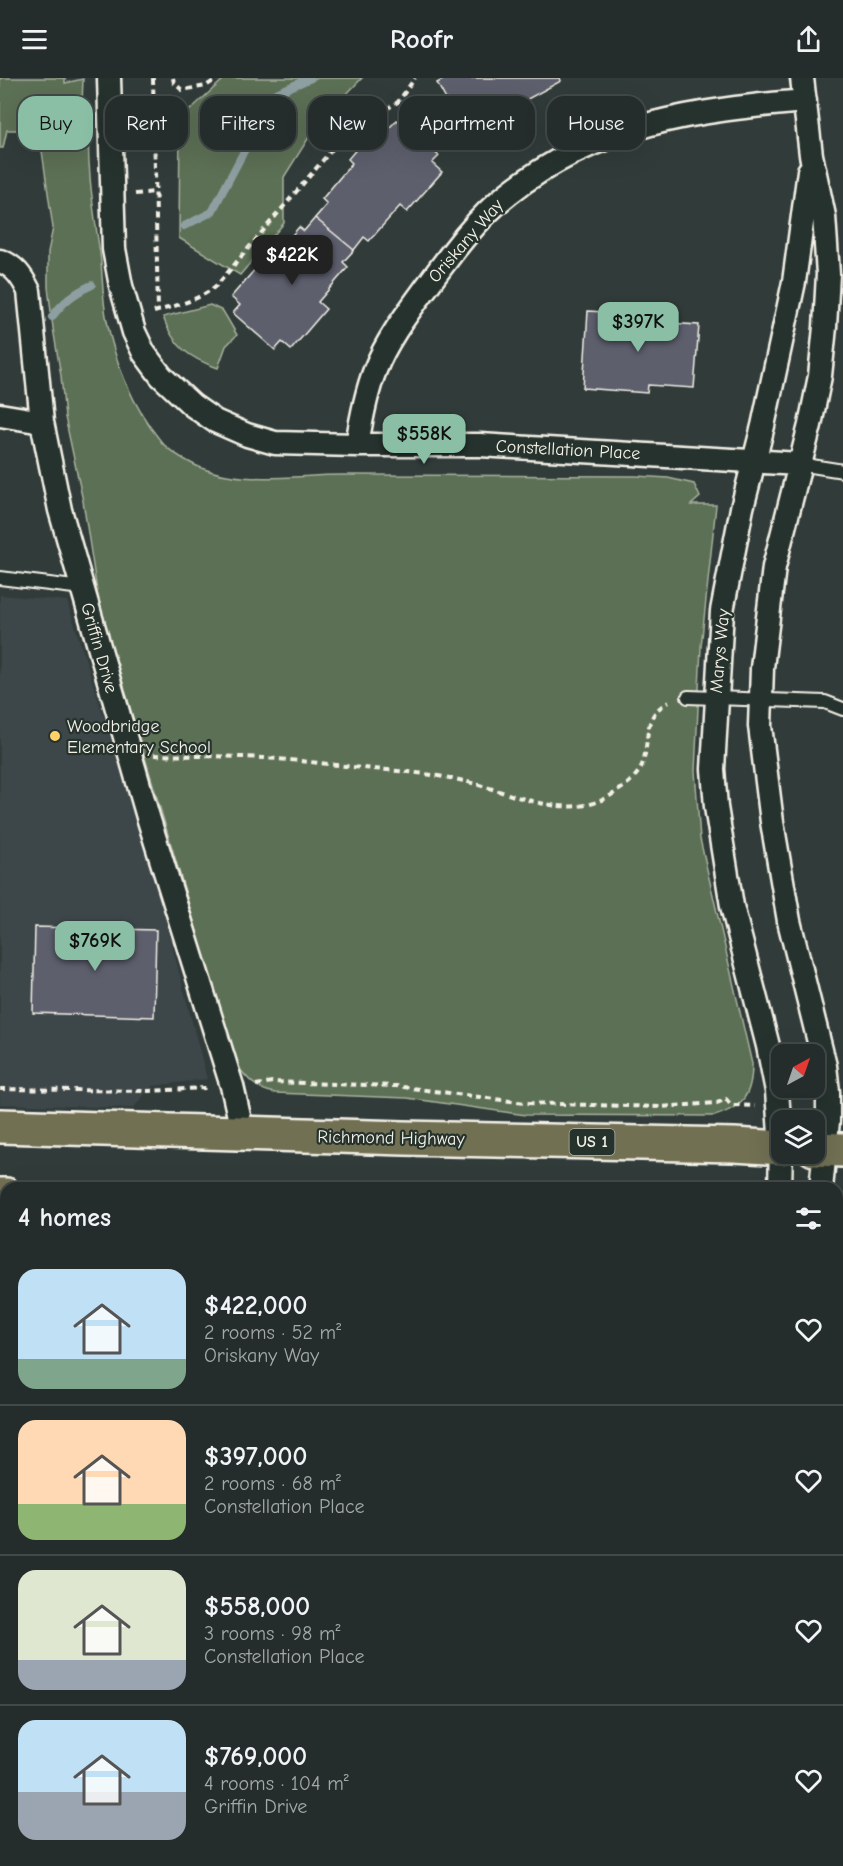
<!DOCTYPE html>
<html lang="en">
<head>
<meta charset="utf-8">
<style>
  body { margin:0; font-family:"Comic Neue",sans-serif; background:#313938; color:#f1f3f6; height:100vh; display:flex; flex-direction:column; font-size:22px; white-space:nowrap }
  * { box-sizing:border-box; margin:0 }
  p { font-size:20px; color:#a3a8a9 }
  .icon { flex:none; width:33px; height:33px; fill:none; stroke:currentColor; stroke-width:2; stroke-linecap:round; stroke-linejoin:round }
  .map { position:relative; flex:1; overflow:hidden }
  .panel { position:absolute; left:0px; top:1104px; width:843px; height:684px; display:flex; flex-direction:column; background:#252d2c; border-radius:18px 18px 0 0; box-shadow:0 6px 24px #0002,0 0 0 2px #424948 }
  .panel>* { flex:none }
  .hud { position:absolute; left:18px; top:18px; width:807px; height:54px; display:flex; gap:12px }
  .needle { width:39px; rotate:40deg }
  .tools { position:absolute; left:771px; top:966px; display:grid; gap:12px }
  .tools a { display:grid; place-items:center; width:54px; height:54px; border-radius:12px; background:#252d2c; box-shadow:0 6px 24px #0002,0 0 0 2px #424948; font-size:30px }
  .price { position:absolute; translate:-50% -51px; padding:0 14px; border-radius:12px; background:#8abfa5; color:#111; font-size:20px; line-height:39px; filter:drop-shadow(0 2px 3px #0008) }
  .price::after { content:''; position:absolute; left:50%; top:36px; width:18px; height:14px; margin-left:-9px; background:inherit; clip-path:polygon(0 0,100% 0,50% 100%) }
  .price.current { background:#222; color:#fff }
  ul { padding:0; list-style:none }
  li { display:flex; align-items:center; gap:18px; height:150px; padding:0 18px }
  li+li { border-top:2px solid #424948 }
  li span { display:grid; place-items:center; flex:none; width:168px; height:120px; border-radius:18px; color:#555 }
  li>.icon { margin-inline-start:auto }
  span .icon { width:72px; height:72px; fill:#fffc; stroke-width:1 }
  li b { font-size:26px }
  h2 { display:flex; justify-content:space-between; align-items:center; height:72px; padding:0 18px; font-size:26px }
  .pill { padding:0 21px; border-radius:18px; background:#252d2c; box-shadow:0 6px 24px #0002,0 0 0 2px #424948; font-size:21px; line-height:54px }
  .pill.current { background:#8abfa5; color:#111 }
  header { display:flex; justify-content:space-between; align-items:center; height:78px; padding:0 18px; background:#252d2c; font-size:27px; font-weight:600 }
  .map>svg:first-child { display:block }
  .built { fill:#3e4649 }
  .green { fill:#5b7054; stroke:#a8b09e; stroke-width:1.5 }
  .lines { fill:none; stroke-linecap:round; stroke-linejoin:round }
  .stream { stroke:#8e9fa1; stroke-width:8 }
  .building { fill:#5d5f6d; stroke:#f4f1e8; stroke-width:1.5 }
  .service-casing { stroke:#f4f1e8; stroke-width:16 }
  .minor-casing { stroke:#f4f1e8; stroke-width:27 }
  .primary-casing { stroke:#f4f1e8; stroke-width:38 }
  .path { stroke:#f4f1e8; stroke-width:4; stroke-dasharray:6 4.5; stroke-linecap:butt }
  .service { stroke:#26332d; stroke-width:12 }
  .minor { stroke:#26332d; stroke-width:22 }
  .primary { stroke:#716f52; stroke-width:33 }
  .poi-dot { fill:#ffd166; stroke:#26332d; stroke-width:2 }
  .labels { text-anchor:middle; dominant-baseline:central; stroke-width:4.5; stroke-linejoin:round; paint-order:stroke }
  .shield { fill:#26332d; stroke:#b6b8b0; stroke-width:1.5 }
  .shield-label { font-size:16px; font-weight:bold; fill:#f4f1e8 }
  .street-label { font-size:18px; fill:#f4f1e8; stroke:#26332d }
  .poi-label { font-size:18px; fill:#f4f1e8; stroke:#26332d; text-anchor:start }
</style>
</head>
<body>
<header><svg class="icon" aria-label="menu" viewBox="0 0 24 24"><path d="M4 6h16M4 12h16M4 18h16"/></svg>Roofr<svg class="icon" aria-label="share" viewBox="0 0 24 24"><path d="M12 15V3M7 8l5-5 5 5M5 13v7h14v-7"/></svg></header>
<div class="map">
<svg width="843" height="1788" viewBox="0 0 843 1788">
  <rect width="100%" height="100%" fill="#313c3a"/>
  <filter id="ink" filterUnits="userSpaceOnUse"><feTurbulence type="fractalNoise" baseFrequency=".0167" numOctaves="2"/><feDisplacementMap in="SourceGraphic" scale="12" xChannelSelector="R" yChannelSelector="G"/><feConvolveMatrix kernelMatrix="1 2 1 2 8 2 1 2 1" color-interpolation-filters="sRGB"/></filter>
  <g filter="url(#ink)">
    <path class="built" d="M0 517 67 523 153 795 207 1001 152 1008 133 1030 0 1026Z
      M0 1159H6V1782H746L745 1788H0Z
      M843 1170V1475H837V1174Z"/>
    <path class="green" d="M0 0H65V5L83 1 82 26 89 31C86 84 92 124 100 175 103 198 102 221 107 243 115 285 133 329 160 362 166 371 180 379 189 384 232 409 293 397 341 397 439 398 537 397 636 398L668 400 694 406 700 419 691 427H716L701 569 695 693 700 761 752 986C752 1016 744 1029 714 1038L526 1037 407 1020 275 1015C257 1012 247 1001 237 987L99 526 83 423 65 339 61 298 53 250 48 209V174L53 150 39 52H7L3 70H0Z
      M225 0H362L316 48 284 99V145L240 197 179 160 180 41Z
      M210 227 223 233 237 257 226 268 218 290C189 280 174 269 163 239Z"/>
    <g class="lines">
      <path class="stream" d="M184 148 212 134 274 16 311 0
        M52 239C63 224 74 215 92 207"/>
    </g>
    <path class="building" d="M446 0H560L561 3 520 25 525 34 478 60 472 49 464 54 437 5Z
      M397 42 439 78 432 85 442 94 407 134 400 128 369 163 364 159 354 172 315 140 327 126 322 121 352 85 348 81 380 43 389 50Z
      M315 140 354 172 343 184 348 189 318 224 326 231 291 272 282 264 275 272 233 235 240 227 231 219 264 181 268 185 299 149 304 153Z
      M588 233 653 237 652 244 699 247 694 310 648 307 647 315 583 310Z
      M35 849 156 852 154 939 33 935Z
      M0 1627H6V1782H153L152 1788H0Z
      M246 1782H703V1788H246Z"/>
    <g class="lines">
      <defs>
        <path id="service" d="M799 386 843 393
          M0 500 82 510
          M688 619 825 624 843 631
          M0 1219H6
          M0 1405H6
          M837 1465H843
          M0 1605H6"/>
        <path id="minor" d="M109 0 114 171 121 208 134 254 144 275 161 298 192 327 215 343 247 357 275 365 357 367H480L799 386
          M802 0 811 77 824 138 828 196 825 249 820 298 810 347 774 489 762 590 760 648 772 744 789 843 825 988 828 1014V1043L821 1110
          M0 183C15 188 22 199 29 213L42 344 60 432 148 739 232 1008 243 1056
          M0 337 42 344
          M357 367C361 342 366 315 375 292 387 261 409 233 428 207 452 174 477 140 509 115 598 45 697 32 805 23
          M780 1110 781 1070 777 1013 768 968 732 828 716 729 713 691 722 533 742 430 763 348 794 204 809 93
          M764 1788 766 1782"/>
        <path id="primary" d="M0 1048 404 1060 734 1067 782 1070
          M814 1071 843 1072
          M0 1117H6
          M837 1135H843"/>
      </defs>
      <use href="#service" class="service-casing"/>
      <use href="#minor" class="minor-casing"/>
      <use href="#primary" class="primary-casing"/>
      <path class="path" d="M153 0 158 233
        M173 0 174 5 182 12 206 8 218 0
        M135 116 155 114
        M154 234C177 227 199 223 218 206L335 68 354 50 398 24 415 0
        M154 677C190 678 227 678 263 680 296 682 329 686 362 690 401 693 441 696 479 707 518 718 562 739 602 722 617 715 636 702 642 687 651 663 641 637 669 624
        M256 1007 272 1004 396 1008 525 1025 660 1029 717 1025 726 1021 731 1027 755 1028
        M0 1011 147 1013 206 1010
        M709 1788V1782"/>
      <use href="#service" class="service"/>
      <use href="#minor" class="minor"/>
      <use href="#primary" class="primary"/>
    </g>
  </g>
  <circle class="poi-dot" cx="55" cy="658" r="6"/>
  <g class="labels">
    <rect class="shield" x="569.5" y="1051" width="45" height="26" rx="4.5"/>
    <g class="shield-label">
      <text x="592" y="1064">US 1</text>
    </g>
    <g class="street-label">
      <text transform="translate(466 163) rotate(-49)">Oriskany Way</text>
      <text transform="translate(568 372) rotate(3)">Constellation Place</text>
      <text transform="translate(99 570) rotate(74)">Griffin Drive</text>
      <text transform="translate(720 573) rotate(-85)">Marys Way</text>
      <text transform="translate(391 1060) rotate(1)">Richmond Highway</text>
    </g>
    <g class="poi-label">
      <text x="67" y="648">Woodbridge<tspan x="67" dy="21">Elementary School</tspan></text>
    </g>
  </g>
</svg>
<div class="tools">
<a><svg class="needle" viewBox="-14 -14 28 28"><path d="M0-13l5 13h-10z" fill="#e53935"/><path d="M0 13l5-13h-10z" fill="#a3a8a9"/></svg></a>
<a><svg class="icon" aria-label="layers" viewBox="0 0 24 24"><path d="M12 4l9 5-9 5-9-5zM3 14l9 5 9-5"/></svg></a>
</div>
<b class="price current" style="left:292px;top:208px">$422K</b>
<b class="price" style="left:638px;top:275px">$397K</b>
<b class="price" style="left:424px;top:387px">$558K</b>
<b class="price" style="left:95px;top:894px">$769K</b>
<div class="hud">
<a class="pill current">Buy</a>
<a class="pill">Rent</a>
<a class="pill">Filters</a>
<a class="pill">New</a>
<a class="pill">Apartment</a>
<a class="pill">House</a>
</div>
<section class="panel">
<h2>4 homes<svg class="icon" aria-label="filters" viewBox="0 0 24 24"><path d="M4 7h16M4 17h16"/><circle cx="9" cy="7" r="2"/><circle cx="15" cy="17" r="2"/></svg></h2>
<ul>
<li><span style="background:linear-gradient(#bfe0f5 75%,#7fa58c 0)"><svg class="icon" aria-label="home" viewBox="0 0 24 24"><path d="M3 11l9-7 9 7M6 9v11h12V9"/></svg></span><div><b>$422,000</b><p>2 rooms · 52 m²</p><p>Oriskany Way</p></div><svg class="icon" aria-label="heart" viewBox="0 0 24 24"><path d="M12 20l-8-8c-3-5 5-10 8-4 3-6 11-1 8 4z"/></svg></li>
<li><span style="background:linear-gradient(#ffd9b3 70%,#8fb573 0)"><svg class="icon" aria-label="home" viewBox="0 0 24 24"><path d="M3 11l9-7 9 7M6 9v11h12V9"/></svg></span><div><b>$397,000</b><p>2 rooms · 68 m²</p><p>Constellation Place</p></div><svg class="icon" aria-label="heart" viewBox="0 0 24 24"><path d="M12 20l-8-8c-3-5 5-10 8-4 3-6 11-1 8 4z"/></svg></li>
<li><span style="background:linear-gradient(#dfe7d0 75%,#9aa5b1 0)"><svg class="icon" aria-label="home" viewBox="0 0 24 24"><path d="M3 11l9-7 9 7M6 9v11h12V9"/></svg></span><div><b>$558,000</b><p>3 rooms · 98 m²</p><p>Constellation Place</p></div><svg class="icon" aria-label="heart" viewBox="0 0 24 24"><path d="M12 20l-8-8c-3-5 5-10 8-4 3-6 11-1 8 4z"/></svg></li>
<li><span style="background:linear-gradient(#bfe0f5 60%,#9aa5b1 0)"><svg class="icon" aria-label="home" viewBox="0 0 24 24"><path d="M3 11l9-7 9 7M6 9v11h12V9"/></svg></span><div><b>$769,000</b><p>4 rooms · 104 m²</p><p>Griffin Drive</p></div><svg class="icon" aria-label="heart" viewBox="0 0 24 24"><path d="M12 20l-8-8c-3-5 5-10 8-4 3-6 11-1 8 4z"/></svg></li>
</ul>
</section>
</div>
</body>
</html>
